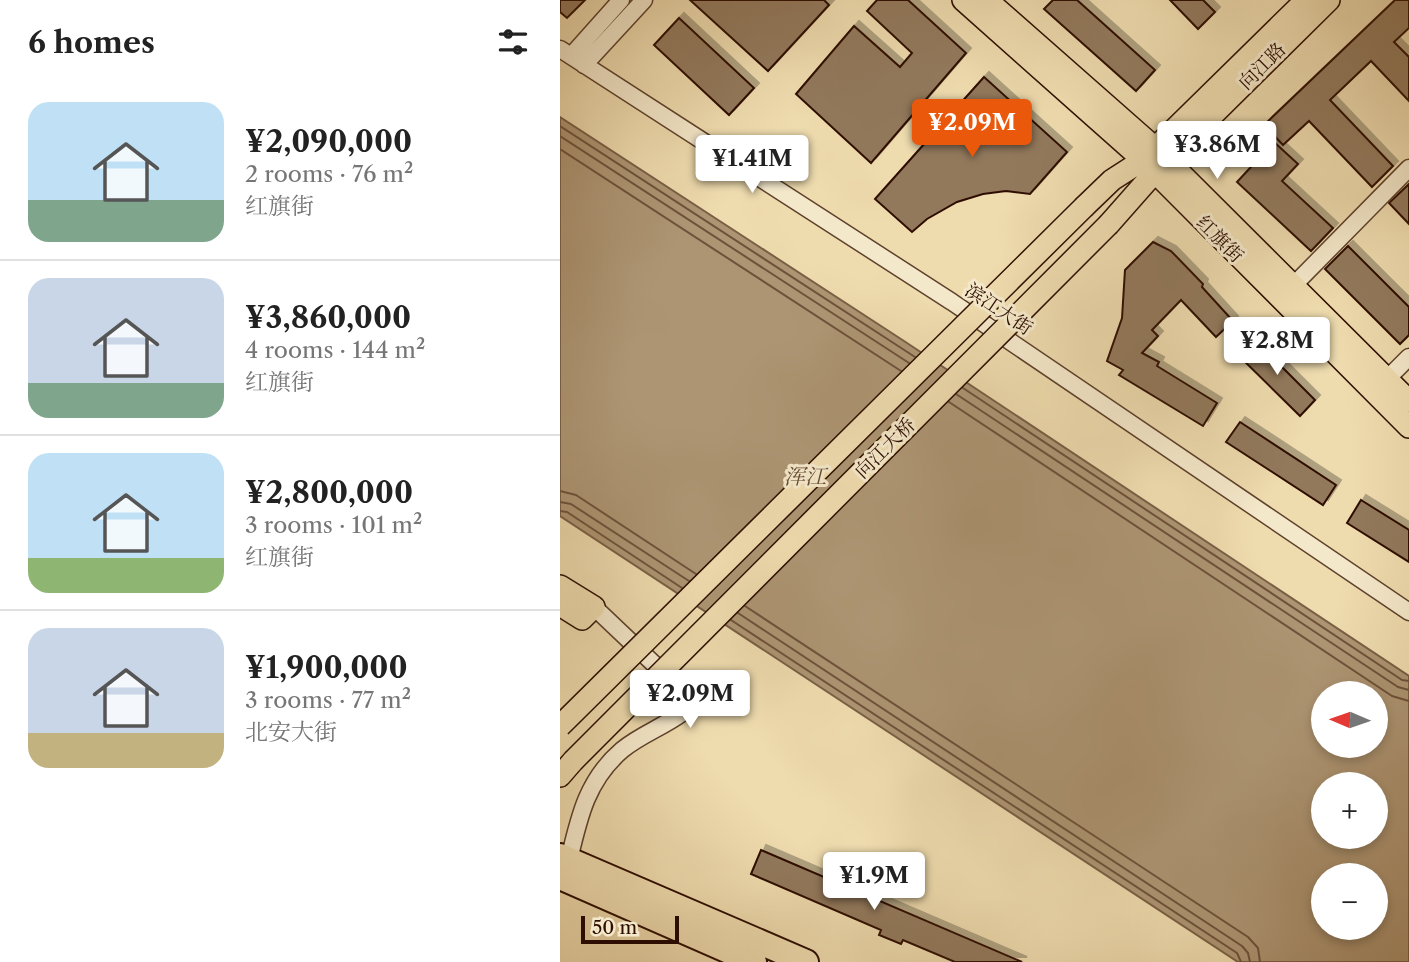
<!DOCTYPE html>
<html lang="en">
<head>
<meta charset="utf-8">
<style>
  body { margin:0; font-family:"Libre Caslon Text","Noto Serif SC",serif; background:#f6f6f6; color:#222; height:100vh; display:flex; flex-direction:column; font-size:26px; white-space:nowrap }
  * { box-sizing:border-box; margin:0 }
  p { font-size:23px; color:#767676 }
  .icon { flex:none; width:38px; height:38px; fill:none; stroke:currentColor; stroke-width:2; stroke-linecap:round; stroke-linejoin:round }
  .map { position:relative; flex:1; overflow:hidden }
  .drawer { display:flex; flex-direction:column; background:#fff; width:560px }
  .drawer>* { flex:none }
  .needle { width:46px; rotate:272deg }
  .buttons { position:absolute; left:751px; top:681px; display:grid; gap:14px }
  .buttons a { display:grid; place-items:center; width:77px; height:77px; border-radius:50%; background:#fff; box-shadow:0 4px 10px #0003; font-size:35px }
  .scale { position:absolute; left:21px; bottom:18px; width:98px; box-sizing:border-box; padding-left:7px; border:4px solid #2e0e01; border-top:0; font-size:19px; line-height:24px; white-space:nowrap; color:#2e0e01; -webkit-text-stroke:5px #f4e8ca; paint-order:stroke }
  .price { position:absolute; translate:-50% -60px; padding:0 16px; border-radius:7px; background:#fff; color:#222; font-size:23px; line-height:46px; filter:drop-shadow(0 2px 4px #0008) }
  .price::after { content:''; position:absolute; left:50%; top:42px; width:21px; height:16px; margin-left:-10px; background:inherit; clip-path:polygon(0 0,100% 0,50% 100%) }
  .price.selected { background:#ea580c; color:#fff }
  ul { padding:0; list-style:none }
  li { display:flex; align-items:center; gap:21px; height:175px; padding:0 28px }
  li+li { border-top:2px solid #e0e0e0 }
  li span { display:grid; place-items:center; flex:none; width:196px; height:140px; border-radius:21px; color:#555 }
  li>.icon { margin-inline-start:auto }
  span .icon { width:84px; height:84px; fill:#fffc; stroke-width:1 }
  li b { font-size:30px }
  h2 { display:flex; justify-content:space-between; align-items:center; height:84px; padding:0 28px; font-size:30px }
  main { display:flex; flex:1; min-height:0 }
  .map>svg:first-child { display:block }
  .water { fill:#ad9573; stroke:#7a5f45; stroke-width:2; fill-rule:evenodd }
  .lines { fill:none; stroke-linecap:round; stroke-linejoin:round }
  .shore { stroke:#6e523a; stroke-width:2 }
  .building { fill:#92795b; stroke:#2e0e01; stroke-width:2; filter:url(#shadow) }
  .minor-casing { stroke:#5e412c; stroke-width:19 }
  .major-casing { stroke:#2e0e01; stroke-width:24 }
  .highway-casing { stroke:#2e0e01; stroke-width:28 }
  .minor { stroke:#f4e8ca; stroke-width:16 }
  .major { stroke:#eedbae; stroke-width:21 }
  .highway { stroke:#eedbae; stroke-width:24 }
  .major-bridge-casing { stroke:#2e0e01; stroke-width:24; stroke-linecap:butt }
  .major-bridge { stroke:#eedbae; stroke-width:21 }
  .labels { text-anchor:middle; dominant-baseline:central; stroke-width:6; stroke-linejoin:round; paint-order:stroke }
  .street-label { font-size:19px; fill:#2e0e01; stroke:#f4e8ca }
  .water-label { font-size:21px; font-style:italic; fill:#674b34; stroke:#f4e8ca }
</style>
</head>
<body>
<main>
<section class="drawer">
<h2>6 homes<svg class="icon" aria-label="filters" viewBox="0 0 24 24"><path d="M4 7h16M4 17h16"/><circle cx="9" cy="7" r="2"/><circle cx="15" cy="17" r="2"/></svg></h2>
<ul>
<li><span style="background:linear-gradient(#bfe0f5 70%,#7fa58c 0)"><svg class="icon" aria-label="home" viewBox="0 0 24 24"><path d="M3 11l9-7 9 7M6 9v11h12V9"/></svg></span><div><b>¥2,090,000</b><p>2 rooms · 76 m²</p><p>红旗街</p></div></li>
<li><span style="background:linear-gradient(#c9d6e8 75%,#7fa58c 0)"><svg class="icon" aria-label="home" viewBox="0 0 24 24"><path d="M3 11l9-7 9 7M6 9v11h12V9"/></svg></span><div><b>¥3,860,000</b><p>4 rooms · 144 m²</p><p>红旗街</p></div></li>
<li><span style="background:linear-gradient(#bfe0f5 75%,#8fb573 0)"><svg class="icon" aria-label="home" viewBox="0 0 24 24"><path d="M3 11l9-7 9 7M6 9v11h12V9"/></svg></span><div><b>¥2,800,000</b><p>3 rooms · 101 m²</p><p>红旗街</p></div></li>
<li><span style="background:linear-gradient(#c9d6e8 75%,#c2b280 0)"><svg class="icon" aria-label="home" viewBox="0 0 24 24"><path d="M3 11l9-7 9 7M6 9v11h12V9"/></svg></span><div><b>¥1,900,000</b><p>3 rooms · 77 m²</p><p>北安大街</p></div></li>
</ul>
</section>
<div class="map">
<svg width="849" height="962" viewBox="0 0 849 962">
  <defs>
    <filter id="shadow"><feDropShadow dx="5" dy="-5" stdDeviation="0" flood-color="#0004"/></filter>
  </defs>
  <rect width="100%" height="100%" fill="#eedbae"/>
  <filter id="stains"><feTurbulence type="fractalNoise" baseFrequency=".00286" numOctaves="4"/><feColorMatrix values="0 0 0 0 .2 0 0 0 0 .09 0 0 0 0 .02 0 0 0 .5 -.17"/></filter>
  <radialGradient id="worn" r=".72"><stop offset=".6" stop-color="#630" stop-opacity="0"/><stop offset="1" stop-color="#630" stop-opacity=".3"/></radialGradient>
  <path class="water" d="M0 117 344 341 849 676V962H678L0 516ZM763 693H816V746H763ZM763 784H816V836H763ZM763 875H816V928H763Z"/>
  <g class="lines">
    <path class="shore" d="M0 126 355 357
      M0 136 349 363
      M0 149 341 371
      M403 388 842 680 849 681
      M396 394 838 687 849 690
      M389 402 832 696 849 701
      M0 491 16 495 136 574
      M0 502 11 504 129 581
      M0 511 7 512 122 588
      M185 606 688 937 698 948 700 962
      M178 613 682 946 688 953 690 962
      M171 620 677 953 681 962"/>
  </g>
  <path class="building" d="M0 0H25L7 18 0 12Z
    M130 0H264L269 5 208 71Z
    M317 0H348L406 53 311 163 236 94 294 26 340 67 352 53 307 11Z
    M493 0H517L595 70 576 91 484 9Z
    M610 0H643L655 12 638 29Z
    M835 0H849V28L834 42 849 57V101L811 61 770 100 833 166 812 187 749 121 723 145 704 125Z
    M119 18 194 88 169 115 94 45Z
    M424 77 507 152 470 194 446 191 423 194 397 202 367 219 352 232 315 199Z
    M714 142 738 164 722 181 773 228 751 251 677 182Z
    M849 184V224L829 203Z
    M593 242 611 251 643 284 642 287 673 321 656 337 621 300 592 330 598 336 582 353 599 362 597 366 657 403 643 426 559 375 563 370 547 361 562 318 565 270Z
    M788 246 849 307V335L840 344 765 269Z
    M694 339 755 400 740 416 678 355Z
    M680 422 776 485 763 505 666 442Z
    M801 500 849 530V562L787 523Z
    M201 850 462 962H395L343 940 341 944 319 935 321 930 191 874Z"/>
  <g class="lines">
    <defs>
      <path id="minor" d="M0 49 392 302 849 612
        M11 56 61 0
        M24 65 84 0
        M727 292 849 168
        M821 385 849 357
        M9 860C19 817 27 780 62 750 80 735 103 727 122 713L121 699 115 684 34 607"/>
      <path id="major" d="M403 0 583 160 849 427
        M427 0 595 148 849 401
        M525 206 552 180 583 160 746 0
        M549 224 594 173 769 0
        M0 586 34 607 22 619 0 605
        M0 776 13 761"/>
      <path id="highway" d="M0 856 246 962
        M0 877 194 962"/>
    </defs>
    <use href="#minor" class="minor-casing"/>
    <use href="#major" class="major-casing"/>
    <use href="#highway" class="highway-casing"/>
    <use href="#minor" class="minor"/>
    <use href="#major" class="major"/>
    <use href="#highway" class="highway"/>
    <defs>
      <path id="major-bridge" d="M0 726 525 206
        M13 761 549 224"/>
    </defs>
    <use href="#major-bridge" class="major-bridge-casing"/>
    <use href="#major-bridge" class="major-bridge"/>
  </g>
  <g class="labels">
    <g class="street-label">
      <text transform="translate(702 66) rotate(-45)">向江路</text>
      <text transform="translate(660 239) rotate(45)">红旗街</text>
      <text transform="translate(439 309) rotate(34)">滨江大街</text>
      <text transform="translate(325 448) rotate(-45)">向江大桥</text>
    </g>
    <g class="water-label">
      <text x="245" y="476">浑江</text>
    </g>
  </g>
  <rect width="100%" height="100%" filter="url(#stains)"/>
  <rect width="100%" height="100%" fill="url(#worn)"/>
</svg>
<div class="buttons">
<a><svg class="needle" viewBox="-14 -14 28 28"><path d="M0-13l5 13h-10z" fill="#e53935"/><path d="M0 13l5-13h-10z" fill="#767676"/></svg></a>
<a>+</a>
<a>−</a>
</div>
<div class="scale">50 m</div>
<b class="price selected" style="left:412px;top:159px">¥2.09M</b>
<b class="price" style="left:657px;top:181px">¥3.86M</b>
<b class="price" style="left:192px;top:195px">¥1.41M</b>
<b class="price" style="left:717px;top:377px">¥2.8M</b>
<b class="price" style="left:130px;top:730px">¥2.09M</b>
<b class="price" style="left:314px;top:912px">¥1.9M</b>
</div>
</main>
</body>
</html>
